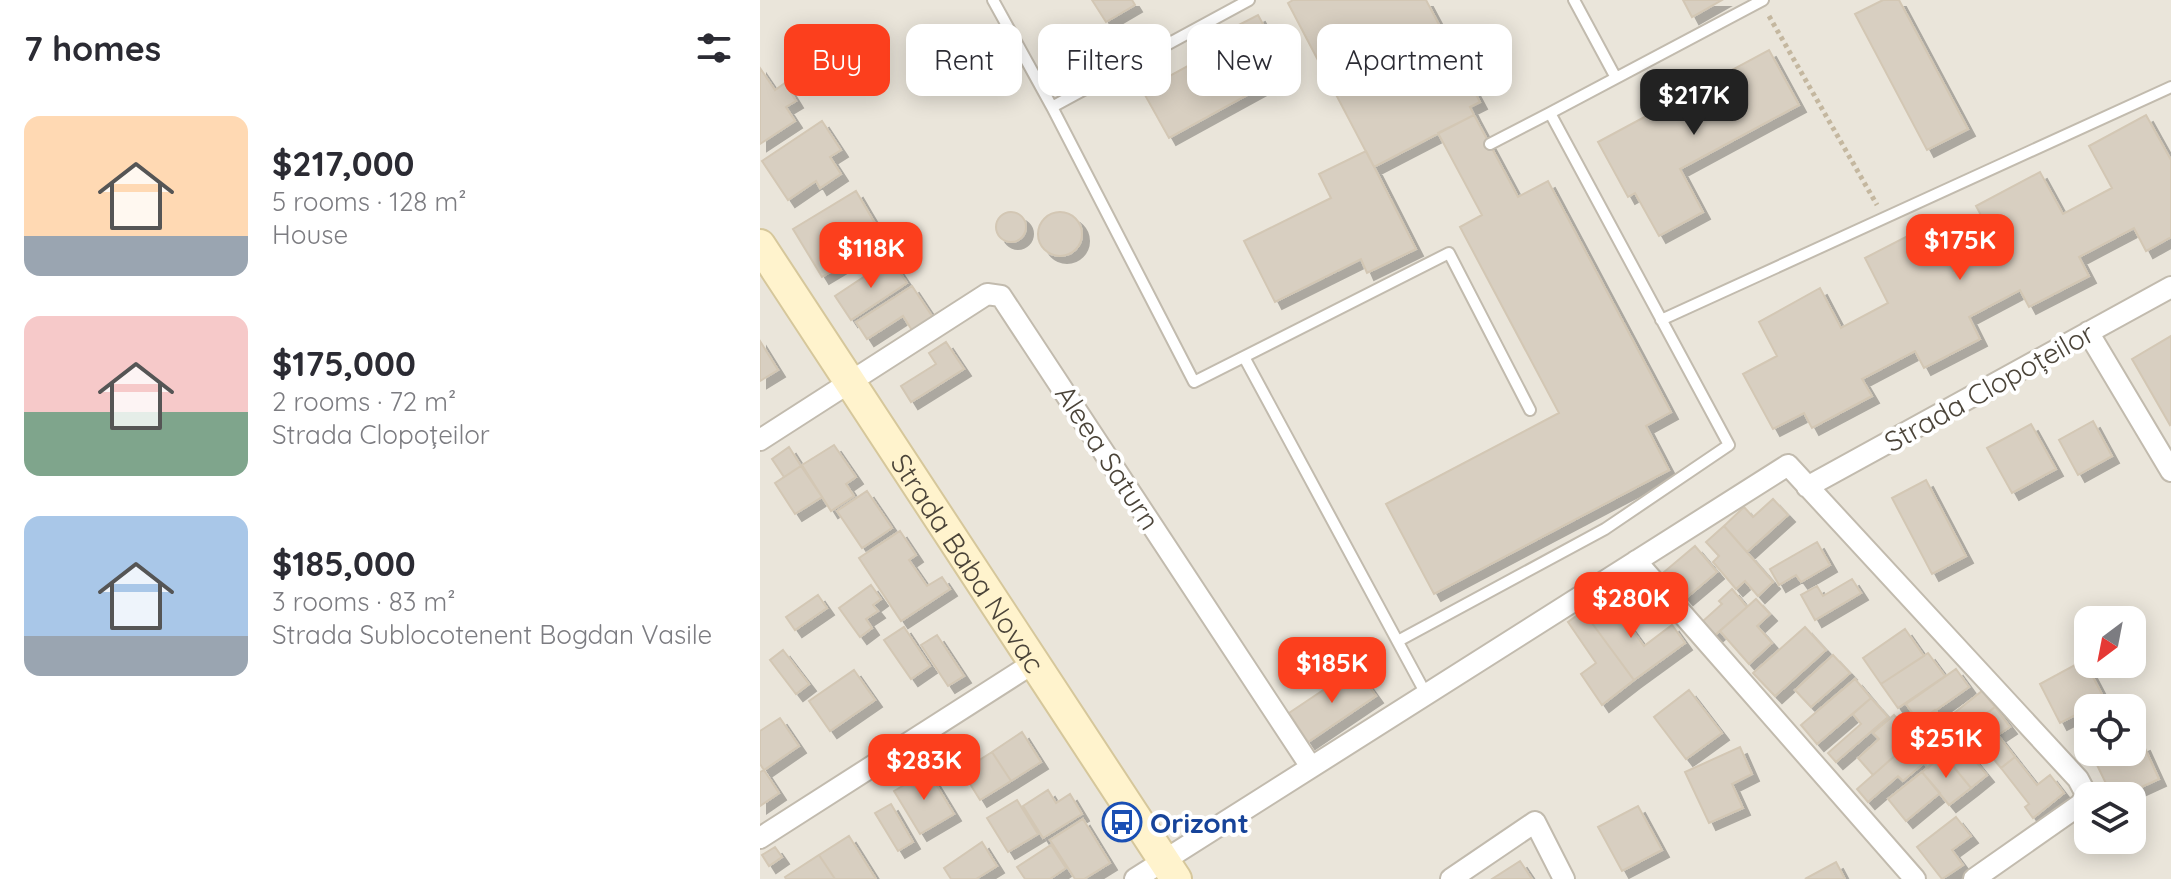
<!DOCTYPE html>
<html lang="en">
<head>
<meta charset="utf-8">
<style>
  body { margin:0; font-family:Quicksand,sans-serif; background:#f7f7f7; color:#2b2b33; height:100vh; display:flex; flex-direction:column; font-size:30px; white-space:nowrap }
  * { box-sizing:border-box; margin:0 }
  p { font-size:26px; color:#7c7c81 }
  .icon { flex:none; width:44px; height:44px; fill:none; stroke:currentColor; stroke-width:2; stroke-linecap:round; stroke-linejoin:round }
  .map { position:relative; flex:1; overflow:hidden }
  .panel { display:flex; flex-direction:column; background:#fff; width:760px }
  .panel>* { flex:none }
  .banner { position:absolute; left:24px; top:24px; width:760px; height:72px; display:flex; gap:16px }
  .needle { width:52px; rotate:212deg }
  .buttons { position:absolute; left:1314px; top:606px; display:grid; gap:16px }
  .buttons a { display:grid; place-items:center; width:72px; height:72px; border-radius:16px; background:#fff; box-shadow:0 4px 20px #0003; font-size:40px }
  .price { position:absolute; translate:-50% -68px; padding:0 18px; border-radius:16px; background:#fc3f1d; color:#fff; font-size:26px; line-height:52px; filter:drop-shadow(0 2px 4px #0008) }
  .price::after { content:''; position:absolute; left:50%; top:48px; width:24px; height:18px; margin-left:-12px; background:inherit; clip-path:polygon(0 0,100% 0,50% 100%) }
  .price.on { background:#222; color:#fff }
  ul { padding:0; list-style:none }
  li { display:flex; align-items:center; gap:24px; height:200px; padding:0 24px }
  li span { display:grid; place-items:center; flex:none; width:224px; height:160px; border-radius:16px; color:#555 }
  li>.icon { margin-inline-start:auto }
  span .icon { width:96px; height:96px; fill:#fffc; stroke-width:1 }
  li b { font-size:34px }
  h2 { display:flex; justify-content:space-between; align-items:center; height:96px; padding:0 24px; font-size:34px }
  .chip { padding:0 28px; border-radius:16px; background:#fff; box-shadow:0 4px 20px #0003; font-size:28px; line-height:72px }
  .chip.on { background:#fc3f1d; color:#fff }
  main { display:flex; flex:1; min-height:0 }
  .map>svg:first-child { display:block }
  .residential { fill:#eae5da; fill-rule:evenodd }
  .building { fill:#d8cfc1; stroke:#d3c7b4; stroke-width:2; filter:url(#shadow) }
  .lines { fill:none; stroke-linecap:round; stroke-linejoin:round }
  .service-casing { stroke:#c2bbae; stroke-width:14 }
  .minor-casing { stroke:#c2bbae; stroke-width:24 }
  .secondary-casing { stroke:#d6c79b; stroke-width:34 }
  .path { stroke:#c4b79f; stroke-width:5; stroke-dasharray:4 4; stroke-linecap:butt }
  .service { stroke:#fff; stroke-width:10 }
  .minor { stroke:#fff; stroke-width:20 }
  .secondary { stroke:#fff3cd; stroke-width:30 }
  .labels { text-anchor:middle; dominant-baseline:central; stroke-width:8; stroke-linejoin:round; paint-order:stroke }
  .street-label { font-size:28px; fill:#4b4439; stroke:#fff }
  .transit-label { font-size:28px; font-weight:bold; fill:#164399; stroke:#fff; text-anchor:start }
</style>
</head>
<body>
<main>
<section class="panel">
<h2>7 homes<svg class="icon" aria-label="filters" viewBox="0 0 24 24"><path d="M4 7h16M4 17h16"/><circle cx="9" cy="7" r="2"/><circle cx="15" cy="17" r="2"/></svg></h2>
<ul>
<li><span style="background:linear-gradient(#ffd9b3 75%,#9aa5b1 0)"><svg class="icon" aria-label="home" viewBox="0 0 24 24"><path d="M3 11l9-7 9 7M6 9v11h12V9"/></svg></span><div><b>$217,000</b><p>5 rooms · 128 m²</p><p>House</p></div></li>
<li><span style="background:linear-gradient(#f6c9c9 60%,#7fa58c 0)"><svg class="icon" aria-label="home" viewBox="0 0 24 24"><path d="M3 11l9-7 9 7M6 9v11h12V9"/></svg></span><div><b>$175,000</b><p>2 rooms · 72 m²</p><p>Strada Clopoțeilor</p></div></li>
<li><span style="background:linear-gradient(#a9c7e8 75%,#9aa5b1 0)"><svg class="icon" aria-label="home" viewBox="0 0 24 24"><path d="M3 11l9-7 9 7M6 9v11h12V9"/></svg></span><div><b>$185,000</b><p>3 rooms · 83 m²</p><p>Strada Sublocotenent Bogdan Vasile</p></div></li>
</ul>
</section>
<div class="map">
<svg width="1411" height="879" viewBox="0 0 1411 879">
  <defs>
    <filter id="shadow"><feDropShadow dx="7" dy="7" stdDeviation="0" flood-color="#0004"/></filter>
  </defs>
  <rect width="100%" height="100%" fill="#f6f3ec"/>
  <path class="residential" d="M0 0H1411V879H0ZM1328 620H1372V664H1328ZM1328 708H1372V752H1328ZM1328 796H1372V840H1328Z"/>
  <path class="building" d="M332 0H372L375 5 346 22Z
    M533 0H666L720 102 710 107 714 115 614 167 528 3Z
    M923 0H962L932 17Z
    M1123 0H1139L1208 129 1167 150 1095 14Z
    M498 15 529 72 409 138 376 79 401 65 408 77 477 39 471 29Z
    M1009 50 1039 105 920 169 943 212 899 236 875 193 868 197 838 142Z
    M0 68 15 90 25 83 36 101 26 107 35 121 0 144Z
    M714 115 758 197 788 181 911 412 886 426 909 470 674 594 626 504 799 413 700 227 722 215 678 133Z
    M1386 115 1411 160V237L1386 251 1374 228 1319 257 1329 276 1269 307 1260 290 1209 317 1220 339 1164 368 1155 351 1102 379 1112 396 1052 428 1044 413 1013 429 983 374 1017 356 999 322 1060 288 1081 328 1128 303 1105 258 1169 225 1193 271 1238 247 1216 206 1280 172 1303 214 1352 188 1329 146Z
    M62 121 81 150 70 157 81 174 60 188 56 181 28 200 2 161Z
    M606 151 656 249 607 273 601 259 515 302 484 241 571 198 559 174Z
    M96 191 120 232 92 248 97 256 62 277 33 229Z
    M236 227a15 15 0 1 1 30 0a15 15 0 1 1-30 0Z
    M278 234a22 22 0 1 1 44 0a22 22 0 1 1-44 0Z
    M131 259 147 283 91 320 75 296Z
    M152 286 174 319 153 332 143 316 107 339 96 322Z
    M1411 336V424L1410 425 1372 359Z
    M0 341 18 370 0 381Z
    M186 342 204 369 151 402 141 386 176 364 169 353Z
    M1333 421 1352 456 1318 475 1299 440Z
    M1271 424 1296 469 1252 493 1227 448Z
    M74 445 96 477 86 484 94 496 71 511 42 465Z
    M29 447 41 466 24 477 12 459Z
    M41 466 62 497 35 514 15 483Z
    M1166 480 1206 556 1172 574 1132 498Z
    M107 491 132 528 102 548 77 511Z
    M1013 499 1028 515 987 552 964 526 984 507 993 517Z
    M964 526 1013 582 998 596 985 581 976 589 953 562 959 556 946 542Z
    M140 531 156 555 149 560 167 586 182 577 190 589 141 621 99 558Z
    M1057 542 1070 565 1041 582 1036 575 1019 585 1010 569Z
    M935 546 957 572 926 598 904 572Z
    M1092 579 1101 593 1055 620 1041 595 1057 586 1063 596Z
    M111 585 121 599 113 605 118 611 106 619 112 628 100 637 79 608Z
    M972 589 987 607 955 635 943 621 962 604 959 601Z
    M58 595 67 608 35 630 26 617Z
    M841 598 846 606 852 602 884 646 912 625 925 643 874 680 823 611Z
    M996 599 1010 614 997 626 1012 643 989 664 960 631Z
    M823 611 874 680 842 705 821 674 836 663 808 622Z
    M144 627 170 666 151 679 124 640Z
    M1045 627 1066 650 1015 696 993 673Z
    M1145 629 1164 656 1121 684 1103 658Z
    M177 635 204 676 188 686 161 645Z
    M23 650 49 684 36 694 10 660Z
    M1168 653 1185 676 1138 708 1121 684Z
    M1073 655 1090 673 1051 707 1035 690Z
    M1324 660 1345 700 1300 723 1280 684Z
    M596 668 616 696 548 742 529 713Z
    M1196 669 1209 687 1159 722 1146 704Z
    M94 670 115 700 70 731 49 701Z
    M1095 679 1111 698 1057 744 1041 725Z
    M929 690 962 733 926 759 894 717Z
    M1222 691 1235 707 1180 750 1159 722 1175 710 1184 721Z
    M1111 698 1128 717 1076 762 1068 753 1101 724 1093 714Z
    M1235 707 1250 727 1238 735 1255 757 1241 768 1208 728Z
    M1134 715 1147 730 1156 723 1163 731 1113 775 1098 758 1119 739 1113 733Z
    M20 718 39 746 4 770 0 764V731Z
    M1208 728 1221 744 1209 753 1227 775 1211 788 1180 750Z
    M1163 731 1183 754 1168 768 1164 763 1143 781 1138 776 1108 802 1097 789Z
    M262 732 281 762 251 781 232 752Z
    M1383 744 1399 779 1362 796H1352L1337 765 1365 752H1372V749Z
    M980 747 992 774 972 784 983 808 949 823 925 772Z
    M232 752 251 781 220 800 202 771Z
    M1183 754 1211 788 1189 805 1162 772Z
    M1255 757 1277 785 1290 775 1304 793 1273 818 1265 807 1269 804 1241 768Z
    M4 770 19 793 0 806V772Z
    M168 771 194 814 160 834 134 791Z
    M1162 772 1180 793 1146 821 1128 799Z
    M288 790 296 803 310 794 322 814 283 838 263 806Z
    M257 800 278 834 248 852 227 818Z
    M131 804 153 842 138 851 115 813Z
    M878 806 902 850 862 871 838 827Z
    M1196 817 1211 836 1192 850 1203 865 1182 879 1157 847Z
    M323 819 350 863 324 879H315L290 840Z
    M89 836 116 879H75L59 855Z
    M222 842 237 866 216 879H191L184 868Z
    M291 845 306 868 290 879H265L257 867Z
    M15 847 22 857 9 866 2 855Z
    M59 855 75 879H26L25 877Z
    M760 861 772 879H732Z
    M1076 862 1085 879H1045Z"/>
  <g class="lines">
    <defs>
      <path id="service" d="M233 0 292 107 489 0
        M856 78 1003 0
        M292 107 434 382 689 253 770 410
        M730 144 790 113
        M901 320 1411 87
        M484 357 666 694
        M638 641 845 529 969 445 790 113 856 78 814 0"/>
      <path id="minor" d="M1328 332 1411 471
        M0 440 227 294 241 296 551 767
        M1047 487 1411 287
        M876 561 1155 879
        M0 838 275 662
        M375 879 1028 465 1318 779 1326 794 1321 804 1214 879
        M691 879 775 822 804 879"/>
      <g id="secondary">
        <path id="s1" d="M0 245 416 879"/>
      </g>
    </defs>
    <use href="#service" class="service-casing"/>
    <use href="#minor" class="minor-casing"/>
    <use href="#secondary" class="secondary-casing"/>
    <path class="path" d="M1009 16 1117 205"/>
    <use href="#service" class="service"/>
    <use href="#minor" class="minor"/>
    <use href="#secondary" class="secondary"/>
  </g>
  <defs>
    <symbol id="bus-ring" viewBox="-11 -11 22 22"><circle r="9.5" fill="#fff" stroke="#1a4fb4" stroke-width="1.5"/><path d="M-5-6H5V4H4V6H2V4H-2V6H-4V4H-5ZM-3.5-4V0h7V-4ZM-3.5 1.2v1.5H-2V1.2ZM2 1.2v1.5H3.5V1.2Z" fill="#1a4fb4"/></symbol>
  </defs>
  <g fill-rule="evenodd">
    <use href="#bus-ring" x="340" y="800" width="44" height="44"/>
  </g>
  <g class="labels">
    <g class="street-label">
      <text transform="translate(1229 387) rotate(-29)">Strada Clopoțeilor</text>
      <text transform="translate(348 457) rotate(57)">Aleea Saturn</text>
      <text stroke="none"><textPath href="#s1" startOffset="380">Strada Baba Novac</textPath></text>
    </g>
    <g class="transit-label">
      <text x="390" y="822">Orizont</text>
    </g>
  </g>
</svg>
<div class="buttons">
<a><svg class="needle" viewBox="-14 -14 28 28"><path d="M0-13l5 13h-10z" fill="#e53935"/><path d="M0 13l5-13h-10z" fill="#7c7c81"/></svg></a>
<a><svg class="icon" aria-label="locate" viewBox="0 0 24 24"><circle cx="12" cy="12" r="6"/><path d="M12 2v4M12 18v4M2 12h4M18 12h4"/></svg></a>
<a><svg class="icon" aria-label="layers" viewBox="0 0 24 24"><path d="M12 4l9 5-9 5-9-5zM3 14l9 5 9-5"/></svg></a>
</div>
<b class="price on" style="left:934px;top:137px">$217K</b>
<b class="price" style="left:1200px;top:282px">$175K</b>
<b class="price" style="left:111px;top:290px">$118K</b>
<b class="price" style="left:871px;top:640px">$280K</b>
<b class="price" style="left:572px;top:705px">$185K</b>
<b class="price" style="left:1186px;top:780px">$251K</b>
<b class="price" style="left:164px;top:802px">$283K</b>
<div class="banner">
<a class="chip on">Buy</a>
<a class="chip">Rent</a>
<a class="chip">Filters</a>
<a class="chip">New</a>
<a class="chip">Apartment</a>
</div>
</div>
</main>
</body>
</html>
